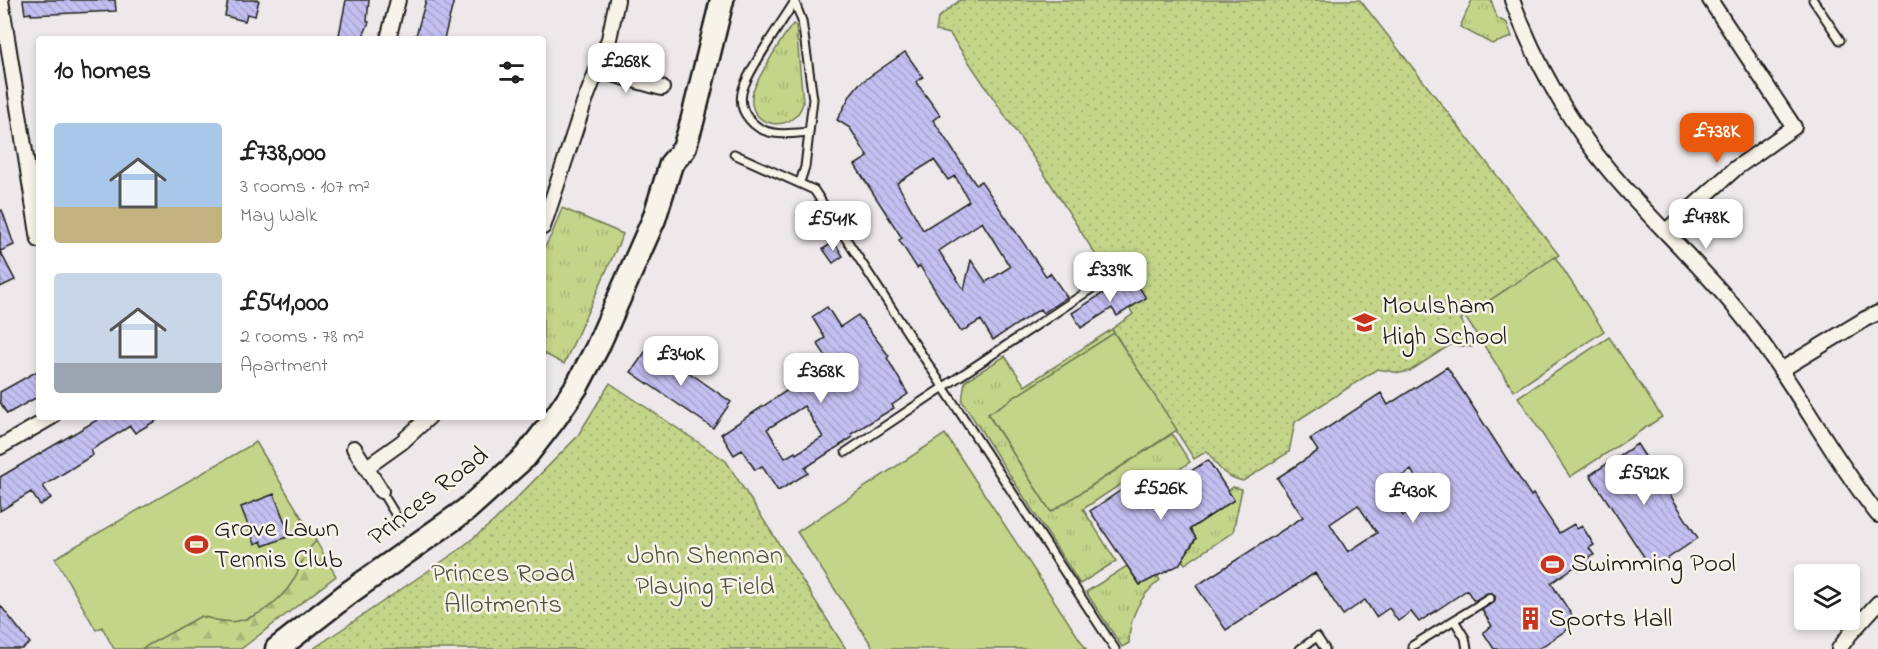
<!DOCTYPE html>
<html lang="en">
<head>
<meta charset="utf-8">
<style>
  body { margin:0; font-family:"Indie Flower",sans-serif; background:#f6f6f6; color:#202124; height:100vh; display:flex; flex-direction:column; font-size:22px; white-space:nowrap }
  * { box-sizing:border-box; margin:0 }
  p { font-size:20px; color:#757577 }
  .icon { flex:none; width:33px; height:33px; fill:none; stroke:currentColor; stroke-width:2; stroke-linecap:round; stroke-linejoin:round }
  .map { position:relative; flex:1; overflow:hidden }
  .drawer { position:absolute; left:36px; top:36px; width:510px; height:384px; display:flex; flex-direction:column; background:#fff; border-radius:6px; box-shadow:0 3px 9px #0003 }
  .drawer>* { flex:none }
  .controls { position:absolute; left:1794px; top:564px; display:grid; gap:12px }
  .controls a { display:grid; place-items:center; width:66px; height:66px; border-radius:6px; background:#fff; box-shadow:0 3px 9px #0003; font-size:30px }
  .price { position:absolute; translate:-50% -51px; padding:0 14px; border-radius:12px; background:#fff; color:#222; font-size:20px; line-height:39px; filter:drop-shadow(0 2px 3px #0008) }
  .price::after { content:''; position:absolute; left:50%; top:36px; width:18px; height:14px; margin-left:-9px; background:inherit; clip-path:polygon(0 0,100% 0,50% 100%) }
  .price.on { background:#ea580c; color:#fff }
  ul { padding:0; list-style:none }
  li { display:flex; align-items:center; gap:18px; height:150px; padding:0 18px }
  li span { display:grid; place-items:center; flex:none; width:168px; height:120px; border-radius:6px; color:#555 }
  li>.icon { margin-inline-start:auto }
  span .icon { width:72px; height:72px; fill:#fffc; stroke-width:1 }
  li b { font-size:26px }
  h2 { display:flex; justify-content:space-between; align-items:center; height:72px; padding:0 18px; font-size:26px }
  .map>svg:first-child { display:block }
  .grass { fill:url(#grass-tufts); stroke:#707853; stroke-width:1.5 }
  .forest { fill:url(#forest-firs); stroke:#707853; stroke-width:1.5 }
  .park { fill:url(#park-dots); stroke:#707853; stroke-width:1.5 }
  .pitch { fill:#c4d58a; stroke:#707853; stroke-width:1.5 }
  .building { fill:url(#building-back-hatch); stroke:#1c1c1c; stroke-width:1.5; fill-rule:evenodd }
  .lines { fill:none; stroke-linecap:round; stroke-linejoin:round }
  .lane-casing { stroke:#1c1c1c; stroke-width:11 }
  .street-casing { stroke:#1c1c1c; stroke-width:18 }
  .primary-casing { stroke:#1c1c1c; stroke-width:27 }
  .lane { stroke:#f7f3e8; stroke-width:7 }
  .street { stroke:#f7f3e8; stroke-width:14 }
  .primary { stroke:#f7f3e8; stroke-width:22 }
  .labels { text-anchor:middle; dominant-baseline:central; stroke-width:5; stroke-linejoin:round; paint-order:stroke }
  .poi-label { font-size:27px; fill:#1c1c1c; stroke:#f7f3e8; text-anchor:start }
  .street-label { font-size:27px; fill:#1c1c1c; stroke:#f7f3e8 }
  .park-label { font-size:27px; fill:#4e543d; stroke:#f7f3e8 }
</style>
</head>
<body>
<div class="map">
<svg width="1878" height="649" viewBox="0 0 1878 649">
  <defs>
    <pattern id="grass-tufts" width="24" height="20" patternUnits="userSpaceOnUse" patternTransform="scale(1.5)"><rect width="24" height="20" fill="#c4d58a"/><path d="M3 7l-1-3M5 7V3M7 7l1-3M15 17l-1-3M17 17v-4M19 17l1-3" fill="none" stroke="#a8b676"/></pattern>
    <pattern id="forest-firs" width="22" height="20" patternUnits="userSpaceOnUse" patternTransform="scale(1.5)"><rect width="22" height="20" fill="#c4d58a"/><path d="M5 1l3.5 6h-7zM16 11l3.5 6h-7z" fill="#a8b676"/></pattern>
    <pattern id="park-dots" width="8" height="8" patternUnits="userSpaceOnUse" patternTransform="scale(1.5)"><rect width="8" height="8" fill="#c4d58a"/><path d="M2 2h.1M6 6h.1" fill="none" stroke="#a8b676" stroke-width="1.8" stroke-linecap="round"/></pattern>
    <pattern id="building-back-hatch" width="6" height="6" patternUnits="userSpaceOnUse" patternTransform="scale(1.5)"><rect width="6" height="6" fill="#c4bff1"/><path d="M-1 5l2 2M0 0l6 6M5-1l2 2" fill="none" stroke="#a8a4ce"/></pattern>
  </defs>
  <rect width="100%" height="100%" fill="#ede9ea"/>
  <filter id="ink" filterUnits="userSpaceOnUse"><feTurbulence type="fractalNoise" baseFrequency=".0167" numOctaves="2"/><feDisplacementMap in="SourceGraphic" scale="12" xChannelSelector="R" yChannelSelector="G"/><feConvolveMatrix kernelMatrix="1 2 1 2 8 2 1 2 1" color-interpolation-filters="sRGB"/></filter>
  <g filter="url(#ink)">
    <path class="grass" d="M1472 0H1491L1497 18 1507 23 1512 37 1492 44 1460 27Z
      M793 24 796 26 803 103C794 135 748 128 752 96 753 84 784 35 793 24Z
      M562 208 623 234 564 364 543 353V250L552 234Z
      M1112 329 1114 333 988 415 1051 512 1172 434 1190 462 1153 487 1141 471 1083 509 1116 561 1080 584 962 401 965 381 1005 356 1025 386Z
      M1233 487 1242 489 1233 532 1185 564 1182 560 1196 539 1190 529 1234 500 1228 491Z
      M1127 566 1140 585 1157 576 1160 580C1140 596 1129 617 1129 643L1122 647 1086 592Z"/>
    <path class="forest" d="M316 541 336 576 241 649H141L201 616C213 619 225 623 237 621 262 617 287 595 297 573 303 560 305 552 316 541Z"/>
    <path class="park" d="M960 0H1360L1559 255 1461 319 1472 347 1450 345 1410 371 1400 373 1377 369 1295 422 1289 452 1243 481C1222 476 1219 468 1207 451L1194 459 1112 329 1133 314 1047 178 950 34 936 31 938 18Z
      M610 383 726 461 846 649H313L456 552 493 522 577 437Z"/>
    <path class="pitch" d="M1555 257 1604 331 1514 391 1465 317Z
      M1114 333 1177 430 1051 512 988 414Z
      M1609 337 1662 417 1570 477 1518 397Z
      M945 434 1086 649H874L797 532Z
      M256 442 316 541C305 552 303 560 297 573 287 595 262 617 237 621 225 623 212 619 201 616L141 649H114L102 627 96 630 55 558Z"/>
    <path class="building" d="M23 0H115L116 11 31 15V13L25 14Z
      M228 0H259L255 16 247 14 245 21 225 16Z
      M346 0H369L367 21 369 22 362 39H353L339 35Z
      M426 0H454L444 39H415Z
      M905 52 923 77 916 82 940 115 933 120 976 185 981 181 1046 276 1050 273 1067 297 1043 313 1040 309 993 340 981 320 961 332 920 266 917 268 899 240 902 238 855 165 868 157 850 128 837 120 851 94 859 84ZM934 160 948 180 955 176 969 201 923 230 897 183ZM982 222 1010 267 986 282 971 260 964 290 939 251Z
      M2 210 14 245 0 251 15 280 0 287V211Z
      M834 242 843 256 833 263 823 249Z
      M1133 278 1146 298 1117 316 1112 308 1081 328 1072 313 1111 288 1113 291Z
      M827 307 840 327 858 315 889 356 887 358 908 394 892 405 894 408 851 434 853 437 805 468 808 473 778 491 762 466 755 470 742 450 734 455 721 434 830 362 817 343 825 338 812 317ZM804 406 823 437 796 454 795 452 785 458 767 429Z
      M650 345 731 402 713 428 631 372Z
      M1447 367 1531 496 1533 494 1559 533 1574 524 1577 529 1582 526 1594 545 1589 548 1594 555 1589 557 1592 561 1579 570 1576 566 1551 583 1577 623 1538 649H1494L1483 632 1492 626 1482 610 1495 601V596L1492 593H1487L1476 600H1473L1467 590 1419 622 1411 612 1398 621 1389 608 1376 617 1365 600 1343 615 1315 573 1226 630 1196 586 1303 517 1277 478 1318 451 1310 439 1381 393 1388 405ZM1411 470 1430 499 1403 516 1385 488ZM1358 505 1377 533 1348 552 1330 524Z
      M39 370V396L7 414 0 402V392Z
      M102 417H162L135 433 130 426 91 450 93 455 43 486 51 498 40 505 31 492 0 511V477Z
      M1637 444 1698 538 1652 569 1590 475Z
      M1208 460 1234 500 1190 529 1196 538 1179 565 1140 585 1090 511 1135 481 1148 499Z
      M274 494 290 536 263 546 261 541 255 544 241 507Z
      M0 605 30 643 22 649H0Z"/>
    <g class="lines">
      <defs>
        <path id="lane" d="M794 0 802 21 813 99 805 167 800 182
          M1813 0 1840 40
          M795 1C783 21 745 74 742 93 740 103 743 112 749 119 764 138 787 134 809 132
          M734 154 814 190 1115 649
          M846 452 1097 285
          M381 491 400 522
          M1454 620 1465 638 1467 649
          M1412 646 1490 598
          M1300 649 1317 637 1325 649"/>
        <path id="street" d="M1 0 39 240
          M1512 0C1535 61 1566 118 1608 169 1651 221 1703 266 1745 320 1794 382 1829 453 1878 515
          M388 39 398 0
          M598 70 662 88
          M543 227 583 106 609 39 617 0
          M1666 231 1736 168 1794 127 1710 0
          M1781 370 1865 319 1878 313
          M0 447 52 417
          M354 448 381 491
          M367 467 402 442 429 417
          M1839 649 1850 634 1878 603"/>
        <path id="primary" d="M277 649 350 592 466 510 525 457 553 421 577 386 597 348 654 219 671 164 684 149 692 122 722 0"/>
      </defs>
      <use href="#lane" class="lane-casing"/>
      <use href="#street" class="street-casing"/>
      <use href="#primary" class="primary-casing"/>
      <use href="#lane" class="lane"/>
      <use href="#street" class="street"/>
      <use href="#primary" class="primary"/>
    </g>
  </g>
  <defs>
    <symbol id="school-bare" viewBox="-9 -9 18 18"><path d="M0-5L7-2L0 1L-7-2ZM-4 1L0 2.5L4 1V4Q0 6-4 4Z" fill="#c8321e" stroke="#f7f3e8" stroke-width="2.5" paint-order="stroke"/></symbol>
    <symbol id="stadium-bare" viewBox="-9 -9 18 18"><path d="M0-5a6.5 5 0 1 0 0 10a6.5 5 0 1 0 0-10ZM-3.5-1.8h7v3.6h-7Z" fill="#c8321e" stroke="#f7f3e8" stroke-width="2.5" paint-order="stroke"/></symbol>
    <symbol id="building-bare" viewBox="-9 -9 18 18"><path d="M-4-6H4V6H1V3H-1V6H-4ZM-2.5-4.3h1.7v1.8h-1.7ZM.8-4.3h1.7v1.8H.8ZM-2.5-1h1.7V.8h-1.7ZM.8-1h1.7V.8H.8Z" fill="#c8321e" stroke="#f7f3e8" stroke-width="2.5" paint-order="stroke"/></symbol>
  </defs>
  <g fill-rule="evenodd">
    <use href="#school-bare" x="1348" y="306" width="33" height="33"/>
    <use href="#stadium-bare" x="180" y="528" width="33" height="33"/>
    <use href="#stadium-bare" x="1536" y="548" width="33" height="33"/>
    <use href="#building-bare" x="1514" y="602" width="33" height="33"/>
  </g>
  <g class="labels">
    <g class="poi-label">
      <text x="1382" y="306">Moulsham<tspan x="1382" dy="31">High School</tspan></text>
      <text x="214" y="529">Grove Lawn<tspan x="214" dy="31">Tennis Club</tspan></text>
      <text x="1571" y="564">Swimming Pool</text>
      <text x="1549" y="619">Sports Hall</text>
    </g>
    <g class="street-label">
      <text transform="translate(429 497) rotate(-38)">Princes Road</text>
    </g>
    <g class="park-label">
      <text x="705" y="556">John Shennan<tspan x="705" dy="31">Playing Field</tspan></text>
      <text x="503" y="574">Princes Road<tspan x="503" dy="31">Allotments</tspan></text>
    </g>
  </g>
</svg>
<div class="controls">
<a><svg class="icon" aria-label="layers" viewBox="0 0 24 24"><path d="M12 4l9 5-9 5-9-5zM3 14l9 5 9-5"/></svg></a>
</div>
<b class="price" style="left:626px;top:94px">£268K</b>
<b class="price on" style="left:1717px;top:164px">£738K</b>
<b class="price" style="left:1706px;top:250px">£478K</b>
<b class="price" style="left:833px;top:252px">£541K</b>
<b class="price" style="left:1110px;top:303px">£339K</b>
<b class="price" style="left:681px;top:387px">£340K</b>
<b class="price" style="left:821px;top:404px">£368K</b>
<b class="price" style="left:1644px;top:506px">£592K</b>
<b class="price" style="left:1161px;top:521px">£526K</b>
<b class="price" style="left:1413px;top:524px">£430K</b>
<section class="drawer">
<h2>10 homes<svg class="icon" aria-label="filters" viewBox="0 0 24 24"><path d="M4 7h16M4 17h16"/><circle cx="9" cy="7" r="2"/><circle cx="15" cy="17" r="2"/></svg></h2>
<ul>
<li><span style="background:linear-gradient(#a9c7e8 70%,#c2b280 0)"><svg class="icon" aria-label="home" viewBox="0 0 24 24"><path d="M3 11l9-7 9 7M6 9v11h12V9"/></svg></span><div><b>£738,000</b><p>3 rooms · 107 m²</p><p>May Walk</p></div></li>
<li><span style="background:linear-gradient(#c9d6e8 75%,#9aa5b1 0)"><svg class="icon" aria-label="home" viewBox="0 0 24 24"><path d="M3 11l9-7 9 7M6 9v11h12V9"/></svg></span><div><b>£541,000</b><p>2 rooms · 78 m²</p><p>Apartment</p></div></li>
</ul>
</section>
</div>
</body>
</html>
